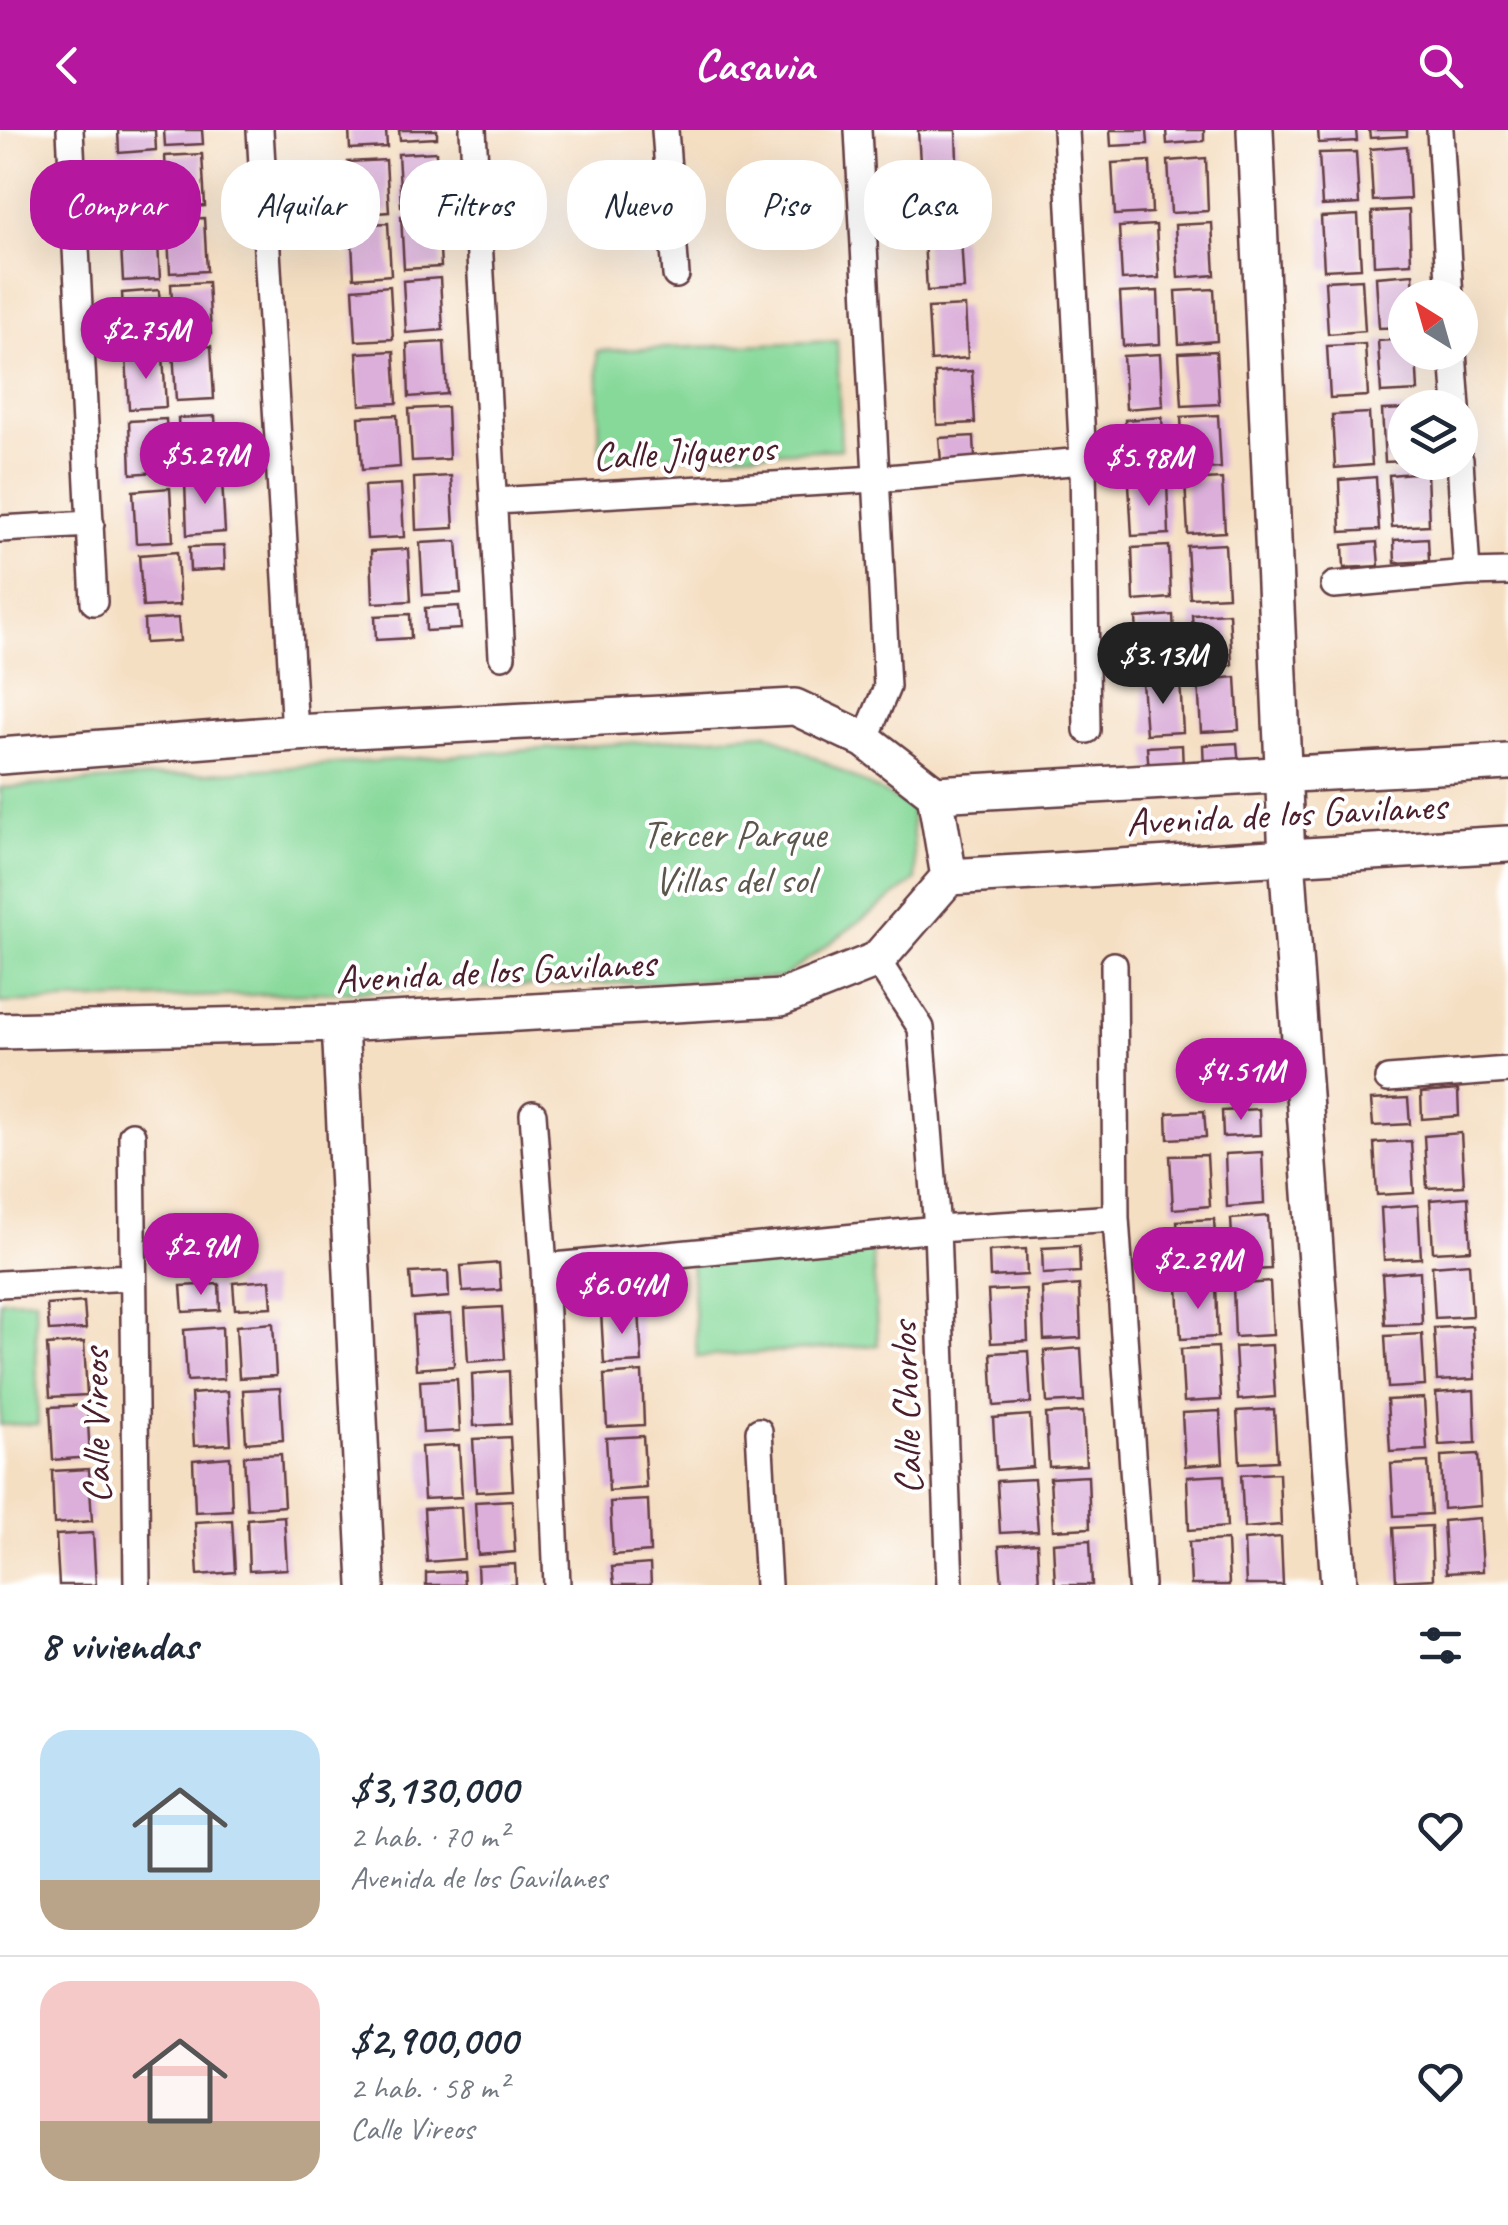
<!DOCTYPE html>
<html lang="es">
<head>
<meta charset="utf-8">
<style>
  body { margin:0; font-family:Caveat,sans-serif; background:#f2f2f3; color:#1f2937; height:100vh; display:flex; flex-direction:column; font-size:38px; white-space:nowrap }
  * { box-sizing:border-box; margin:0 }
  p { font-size:32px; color:#747a83 }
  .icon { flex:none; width:55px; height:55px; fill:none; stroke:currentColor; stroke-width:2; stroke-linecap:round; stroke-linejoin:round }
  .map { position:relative; height:1455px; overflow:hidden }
  .side { display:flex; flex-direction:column; background:#fff; flex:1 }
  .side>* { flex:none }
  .guide { position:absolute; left:30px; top:30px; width:1000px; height:90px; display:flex; gap:20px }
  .needle { width:65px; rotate:323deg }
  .tools { position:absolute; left:1388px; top:150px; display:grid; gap:20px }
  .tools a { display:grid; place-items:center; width:90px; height:90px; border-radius:50%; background:#fff; box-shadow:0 10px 40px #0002; font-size:50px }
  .price { position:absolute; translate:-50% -85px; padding:0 22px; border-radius:35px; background:#b5179e; color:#fff; font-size:32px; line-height:65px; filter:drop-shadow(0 2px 5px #0008) }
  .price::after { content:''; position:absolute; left:50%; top:60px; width:30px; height:22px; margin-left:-15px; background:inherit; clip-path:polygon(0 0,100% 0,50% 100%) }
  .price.on { background:#222; color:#fff }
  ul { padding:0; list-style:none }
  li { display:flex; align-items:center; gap:30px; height:250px; padding:0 40px }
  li+li { border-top:2px solid #e0e1e3 }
  li span { display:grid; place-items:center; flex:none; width:280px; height:200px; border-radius:30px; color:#555 }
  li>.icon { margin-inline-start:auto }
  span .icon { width:120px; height:120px; fill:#fffc; stroke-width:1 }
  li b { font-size:42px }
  h2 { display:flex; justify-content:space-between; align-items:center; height:120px; padding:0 40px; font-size:42px }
  .tag { padding:0 35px; border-radius:40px; background:#fff; box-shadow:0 10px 40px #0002; font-size:35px; line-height:90px }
  .tag.on { background:#b5179e; color:#fff }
  header { display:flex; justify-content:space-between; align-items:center; height:130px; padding:0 40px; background:#b5179e; color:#fff; font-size:45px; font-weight:600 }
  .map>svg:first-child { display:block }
  .green { fill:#87d99a; stroke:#687c62; stroke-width:2.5 }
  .building { fill:#dbafda }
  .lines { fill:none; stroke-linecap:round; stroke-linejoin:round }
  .street-casing { stroke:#643c42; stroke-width:30 }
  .secondary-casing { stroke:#643c42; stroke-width:40 }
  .street { stroke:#fff; stroke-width:25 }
  .secondary { stroke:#fff; stroke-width:35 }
  .labels { text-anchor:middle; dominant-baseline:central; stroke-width:8; stroke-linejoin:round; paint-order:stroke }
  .street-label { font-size:40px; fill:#4a1f2b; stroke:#fff }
  .park-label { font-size:40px; fill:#5c574c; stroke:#fff }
</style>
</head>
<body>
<header><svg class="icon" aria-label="back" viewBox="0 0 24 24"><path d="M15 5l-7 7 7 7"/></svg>Casavia<svg class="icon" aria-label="search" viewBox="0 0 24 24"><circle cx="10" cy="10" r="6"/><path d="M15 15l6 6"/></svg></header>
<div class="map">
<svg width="1508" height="1455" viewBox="0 0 1508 1455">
  <rect width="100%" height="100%" fill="#fff"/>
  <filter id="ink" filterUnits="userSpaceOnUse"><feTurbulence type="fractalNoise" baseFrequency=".01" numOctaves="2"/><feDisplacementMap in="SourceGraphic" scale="20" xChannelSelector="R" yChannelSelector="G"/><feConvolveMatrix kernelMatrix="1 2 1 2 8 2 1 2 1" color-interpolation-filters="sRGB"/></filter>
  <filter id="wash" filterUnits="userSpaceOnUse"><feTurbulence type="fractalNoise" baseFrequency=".0048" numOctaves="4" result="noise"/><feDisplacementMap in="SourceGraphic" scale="40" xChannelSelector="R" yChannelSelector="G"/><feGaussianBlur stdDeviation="2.25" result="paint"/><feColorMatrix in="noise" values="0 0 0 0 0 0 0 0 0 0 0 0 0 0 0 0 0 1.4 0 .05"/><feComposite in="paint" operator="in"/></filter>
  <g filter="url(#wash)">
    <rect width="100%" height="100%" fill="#f5dfc3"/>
    <path class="green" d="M837 211 841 319 600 329 597 221Z
      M767 603 911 677 916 750 782 848 0 873V658Z
      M871 1102 878 1215 697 1227 690 1114Z
      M35 1169 38 1294 0 1295V1170Z"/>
    <g id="blocks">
      <path class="building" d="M118 0H155L156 20 119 23Z
        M164 0H202L203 14 165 16Z
        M349 0H386L387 17 350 19Z
        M399 0H437V8L400 10Z
        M918 0H956L957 31 920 33Z
        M1110 0H1147L1148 14 1111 16Z
        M1166 0H1204V11L1167 14Z
        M1318 0H1356L1357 11 1319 13Z
        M1369 0H1407V6L1370 8Z
        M1407 16 1410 69 1373 71 1370 19Z
        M436 22 438 74 401 76 398 24Z
        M1356 22 1359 74 1322 76 1319 23Z
        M202 24 205 76 168 79 165 26Z
        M1206 28 1208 81 1171 83 1168 31Z
        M386 30 389 82 351 85 348 32Z
        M1150 31 1152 83 1115 85 1112 33Z
        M155 34 157 86 120 88 117 36Z
        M959 42 962 95 924 97 921 44Z
        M1409 80 1411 133 1374 135 1372 82Z
        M438 84 441 137 404 139 401 86Z
        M1358 85 1361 138 1324 140 1321 87Z
        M204 88 207 141 170 143 167 90Z
        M388 93 391 145 354 148 351 95Z
        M1212 93 1215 145 1178 148 1175 95Z
        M1156 95 1159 148 1122 150 1119 97Z
        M157 96 160 149 123 151 120 99Z
        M961 107 964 159 927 161 924 109Z
        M1413 144 1414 168H1405V197L1379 198 1376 147Z
        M440 148 443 200 406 203 403 151Z
        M1362 149 1365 201 1328 204 1325 151Z
        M208 152 211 204 174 207 171 154Z
        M390 156 393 209 356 211 353 159Z
        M1214 159 1217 211 1179 214 1176 161Z
        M159 160 162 213 125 215 122 163Z
        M1158 161 1160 214 1123 216 1120 163Z
        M965 176 968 228 931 231 928 178Z
        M1405 209V222H1416L1418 261 1381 263 1378 211Z
        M444 212 447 264 409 267 407 214Z
        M1365 214 1368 266 1330 268 1327 216Z
        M211 216 214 269 176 271 173 219Z
        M394 221 397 273 360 275 357 223Z
        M1216 221 1219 274 1182 276 1179 223Z
        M163 224 166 277 129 279 126 227Z
        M1160 224 1163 276 1126 279 1123 226Z
        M972 241 975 293 937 295 935 243Z
        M447 277 449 329 412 331 409 279Z
        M1405 279V331L1385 332 1382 280Z
        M1369 283 1372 335 1335 338 1332 285Z
        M397 285 400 337 362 340 359 287Z
        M1218 285 1221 338 1184 340 1181 287Z
        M215 286 218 338 181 341 178 288Z
        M1162 287 1165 340 1128 342 1125 290Z
        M166 289 169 341 131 344 129 291Z
        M974 306 975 329 941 332 939 308Z
        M1427 342 1429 395 1392 397 1389 345Z
        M451 346 454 398 416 400 414 348Z
        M1376 347 1379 400 1341 402 1339 350Z
        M1222 349 1225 402 1188 404 1185 351Z
        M222 350 225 402 187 405 185 352Z
        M1167 352 1169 404 1132 406 1129 354Z
        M401 354 404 407 367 409 364 356Z
        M170 358 173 411 136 413 133 361Z
        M1428 408 1429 431 1395 433 1394 410Z
        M457 411 461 463 423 465 420 413Z
        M1377 412 1379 436 1344 438 1343 415Z
        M1225 414 1228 466 1190 468 1187 416Z
        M224 416 225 439 190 441 189 417Z
        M1169 416 1171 468 1134 471 1132 418Z
        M408 419 411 471 373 473 371 421Z
        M177 422 180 475 143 477 139 425Z
        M459 476 461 499 426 501 425 478Z
        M1229 483 1232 535 1195 538 1192 485Z
        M410 484 411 508 376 510 375 486Z
        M1173 485 1176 538 1139 540 1136 488Z
        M178 488 180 511 145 513 144 490Z
        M1236 547 1239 600 1201 602 1198 550Z
        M1180 550 1183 602 1146 604 1142 552Z
        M1237 613 1239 636 1204 638 1203 615Z
        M1182 615 1183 639 1149 641 1147 617Z
        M1458 960 1459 986 1422 989 1421 963Z
        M1408 968 1410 994 1373 996 1371 970Z
        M1259 979 1260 1005 1223 1007 1222 981Z
        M1204 981 1206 1007 1168 1009 1167 983Z
        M1461 1003 1464 1056 1427 1058 1424 1006Z
        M1411 1011 1414 1063 1377 1065 1374 1013Z
        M1262 1022 1264 1074 1227 1077 1225 1024Z
        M1207 1025 1210 1076 1173 1079 1170 1026Z
        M1468 1067 1471 1120 1433 1122 1430 1070Z
        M1418 1075 1421 1128 1384 1130 1381 1078Z
        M1268 1086 1271 1139 1234 1141 1231 1089Z
        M1214 1089 1217 1141 1180 1143 1177 1091Z
        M1079 1116 1080 1142 1043 1144 1042 1118Z
        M1026 1119 1027 1145 990 1147 989 1121Z
        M499 1133 501 1160 463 1162 461 1136Z
        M1469 1133 1472 1186 1435 1188 1432 1136Z
        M639 1140 640 1166 603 1168 602 1142Z
        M448 1141 449 1167 412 1170 410 1143Z
        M1420 1141 1422 1194 1385 1195 1382 1144Z
        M270 1150 272 1177 235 1179 233 1153Z
        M1270 1152 1273 1205 1235 1207 1233 1155Z
        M219 1154 220 1180 183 1182 181 1156Z
        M1079 1155 1081 1208 1044 1210 1042 1158Z
        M1216 1155 1218 1207 1181 1209 1178 1157Z
        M1026 1159 1028 1211 991 1213 988 1161Z
        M84 1172 86 1199 49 1201 47 1175Z
        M502 1177 505 1229 468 1232 465 1179Z
        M639 1179 642 1232 604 1234 601 1182Z
        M451 1184 454 1236 416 1239 413 1186Z
        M273 1193 276 1246 239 1248 236 1196Z
        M1472 1196 1475 1249 1437 1251 1434 1198Z
        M222 1197 224 1249 187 1251 184 1200Z
        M1422 1204 1425 1256 1388 1258 1385 1206Z
        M84 1212 87 1265 50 1267 47 1215Z
        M1272 1215 1275 1267 1238 1270 1235 1217Z
        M1218 1217 1221 1270 1184 1272 1181 1219Z
        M1081 1218 1084 1271 1047 1273 1044 1221Z
        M1028 1221 1031 1273 994 1276 991 1223Z
        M509 1241 511 1294 474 1296 472 1244Z
        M642 1242 644 1295 607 1297 604 1245Z
        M457 1249 460 1301 423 1303 420 1251Z
        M280 1258 283 1310 246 1313 243 1260Z
        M1474 1260 1476 1313 1439 1315 1436 1263Z
        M228 1261 231 1314 194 1316 191 1264Z
        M1424 1268 1427 1320 1390 1322 1387 1270Z
        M87 1275 90 1327 53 1330 50 1277Z
        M1274 1279 1277 1331 1240 1333 1237 1281Z
        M1220 1281 1223 1333 1185 1336 1182 1283Z
        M1083 1282 1086 1335 1049 1337 1046 1284Z
        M1030 1285 1033 1337 996 1340 993 1288Z
        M643 1306 646 1358 609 1361 606 1308Z
        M510 1307 513 1360 476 1362 473 1309Z
        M459 1315 462 1367 424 1369 421 1317Z
        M281 1324 284 1376 247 1379 244 1326Z
        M1478 1324 1481 1376 1443 1379 1441 1326Z
        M230 1327 232 1380 195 1382 193 1330Z
        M1428 1332 1431 1384 1394 1386 1391 1334Z
        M89 1339 92 1391 54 1394 52 1341Z
        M1279 1343 1281 1395 1244 1398 1241 1345Z
        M1224 1345 1227 1397 1189 1400 1187 1347Z
        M1088 1346 1090 1398 1053 1400 1050 1348Z
        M1034 1349 1038 1401 1000 1403 997 1351Z
        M512 1370 515 1422 478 1425 475 1372Z
        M648 1370 650 1422 613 1425 610 1372Z
        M461 1377 464 1429 427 1432 424 1379Z
        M284 1386 287 1439 249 1441 247 1389Z
        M1480 1388 1483 1441 1446 1443 1443 1391Z
        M232 1390 235 1442 198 1445 195 1392Z
        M1431 1396 1433 1449 1396 1451 1393 1398Z
        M93 1403 96 1455H59L56 1405Z
        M1281 1407 1283 1455H1246L1244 1410Z
        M1090 1410 1092 1455H1055L1053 1413Z
        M1227 1410 1229 1455H1191L1189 1412Z
        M1037 1413 1039 1455H1002L999 1416Z
        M515 1434 516 1455H478L477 1436Z
        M650 1434 651 1455H614L612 1437Z
        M463 1441 464 1455H426V1443Z"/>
    </g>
  </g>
  <g filter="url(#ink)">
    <use href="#blocks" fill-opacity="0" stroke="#643c42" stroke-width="2.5"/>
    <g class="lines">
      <defs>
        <path id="street" d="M70 0 94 472
          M260 0 295 603
          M473 0 502 526
          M665 0 676 145
          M858 0 887 557 865 610
          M1066 0 1083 331 1087 600
          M1440 0 1450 168
          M1453 222 1457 278
          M1460 330 1467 443 1508 442
          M495 371 876 349 1083 331
          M0 399 91 394
          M1334 455 1467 443
          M877 830 921 898 937 1099 950 1455
          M1114 835 1116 1088 1141 1455
          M1388 949 1508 940
          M533 984 544 1137 557 1455
          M132 1005 137 1455
          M544 1137 937 1099 1116 1088
          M0 1154 131 1147
          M759 1301 768 1455"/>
        <path id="secondary" d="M1255 0 1287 727 1339 1455
          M0 626 295 603 795 577 865 610 935 664 1508 632
          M935 664 949 747
          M340 893 367 1455
          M0 901 340 893 781 868 877 830 949 747 1508 714"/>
      </defs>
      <use href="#street" class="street-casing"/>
      <use href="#secondary" class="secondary-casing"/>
      <use href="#street" class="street"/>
      <use href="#secondary" class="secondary"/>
    </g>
  </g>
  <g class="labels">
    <g class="street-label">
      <text transform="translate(684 322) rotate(-3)">Calle Jilgueros</text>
      <text transform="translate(1286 684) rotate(-3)">Avenida de los Gavilanes</text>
      <text transform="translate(495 841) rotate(-3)">Avenida de los Gavilanes</text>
      <text transform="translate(906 1278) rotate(-92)">Calle Chorlos</text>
      <text transform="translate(96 1296) rotate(-91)">Calle Vireos</text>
    </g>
    <g class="park-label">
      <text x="734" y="704">Tercer Parque<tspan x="734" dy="46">Villas del sol</tspan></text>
    </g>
  </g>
</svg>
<div class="tools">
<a><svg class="needle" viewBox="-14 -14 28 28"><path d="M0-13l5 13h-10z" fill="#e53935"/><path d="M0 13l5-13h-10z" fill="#747a83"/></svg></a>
<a><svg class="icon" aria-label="layers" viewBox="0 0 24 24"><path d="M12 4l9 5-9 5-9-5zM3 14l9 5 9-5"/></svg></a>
</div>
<b class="price" style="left:146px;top:252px">$2.75M</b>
<b class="price" style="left:205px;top:377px">$5.29M</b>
<b class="price" style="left:1149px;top:379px">$5.98M</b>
<b class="price on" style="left:1163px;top:577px">$3.13M</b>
<b class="price" style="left:1241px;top:993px">$4.51M</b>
<b class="price" style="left:201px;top:1168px">$2.9M</b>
<b class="price" style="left:1198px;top:1182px">$2.29M</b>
<b class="price" style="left:622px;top:1207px">$6.04M</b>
<div class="guide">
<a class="tag on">Comprar</a>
<a class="tag">Alquilar</a>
<a class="tag">Filtros</a>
<a class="tag">Nuevo</a>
<a class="tag">Piso</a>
<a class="tag">Casa</a>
</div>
</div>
<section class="side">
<h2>8 viviendas<svg class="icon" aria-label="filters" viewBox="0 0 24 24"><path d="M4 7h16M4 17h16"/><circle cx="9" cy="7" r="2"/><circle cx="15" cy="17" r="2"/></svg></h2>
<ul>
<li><span style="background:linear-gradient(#bfe0f5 75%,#b9a48a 0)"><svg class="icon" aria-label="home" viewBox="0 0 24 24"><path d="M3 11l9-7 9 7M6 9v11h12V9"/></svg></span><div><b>$3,130,000</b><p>2 hab. · 70 m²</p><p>Avenida de los Gavilanes</p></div><svg class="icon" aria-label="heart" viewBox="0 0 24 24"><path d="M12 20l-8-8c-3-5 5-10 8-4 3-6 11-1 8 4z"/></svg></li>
<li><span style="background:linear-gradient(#f6c9c9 70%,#b9a48a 0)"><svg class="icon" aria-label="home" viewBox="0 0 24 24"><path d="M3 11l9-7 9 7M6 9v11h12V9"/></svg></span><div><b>$2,900,000</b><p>2 hab. · 58 m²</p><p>Calle Vireos</p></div><svg class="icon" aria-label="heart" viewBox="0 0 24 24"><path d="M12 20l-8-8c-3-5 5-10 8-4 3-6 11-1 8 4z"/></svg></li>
</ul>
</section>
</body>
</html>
